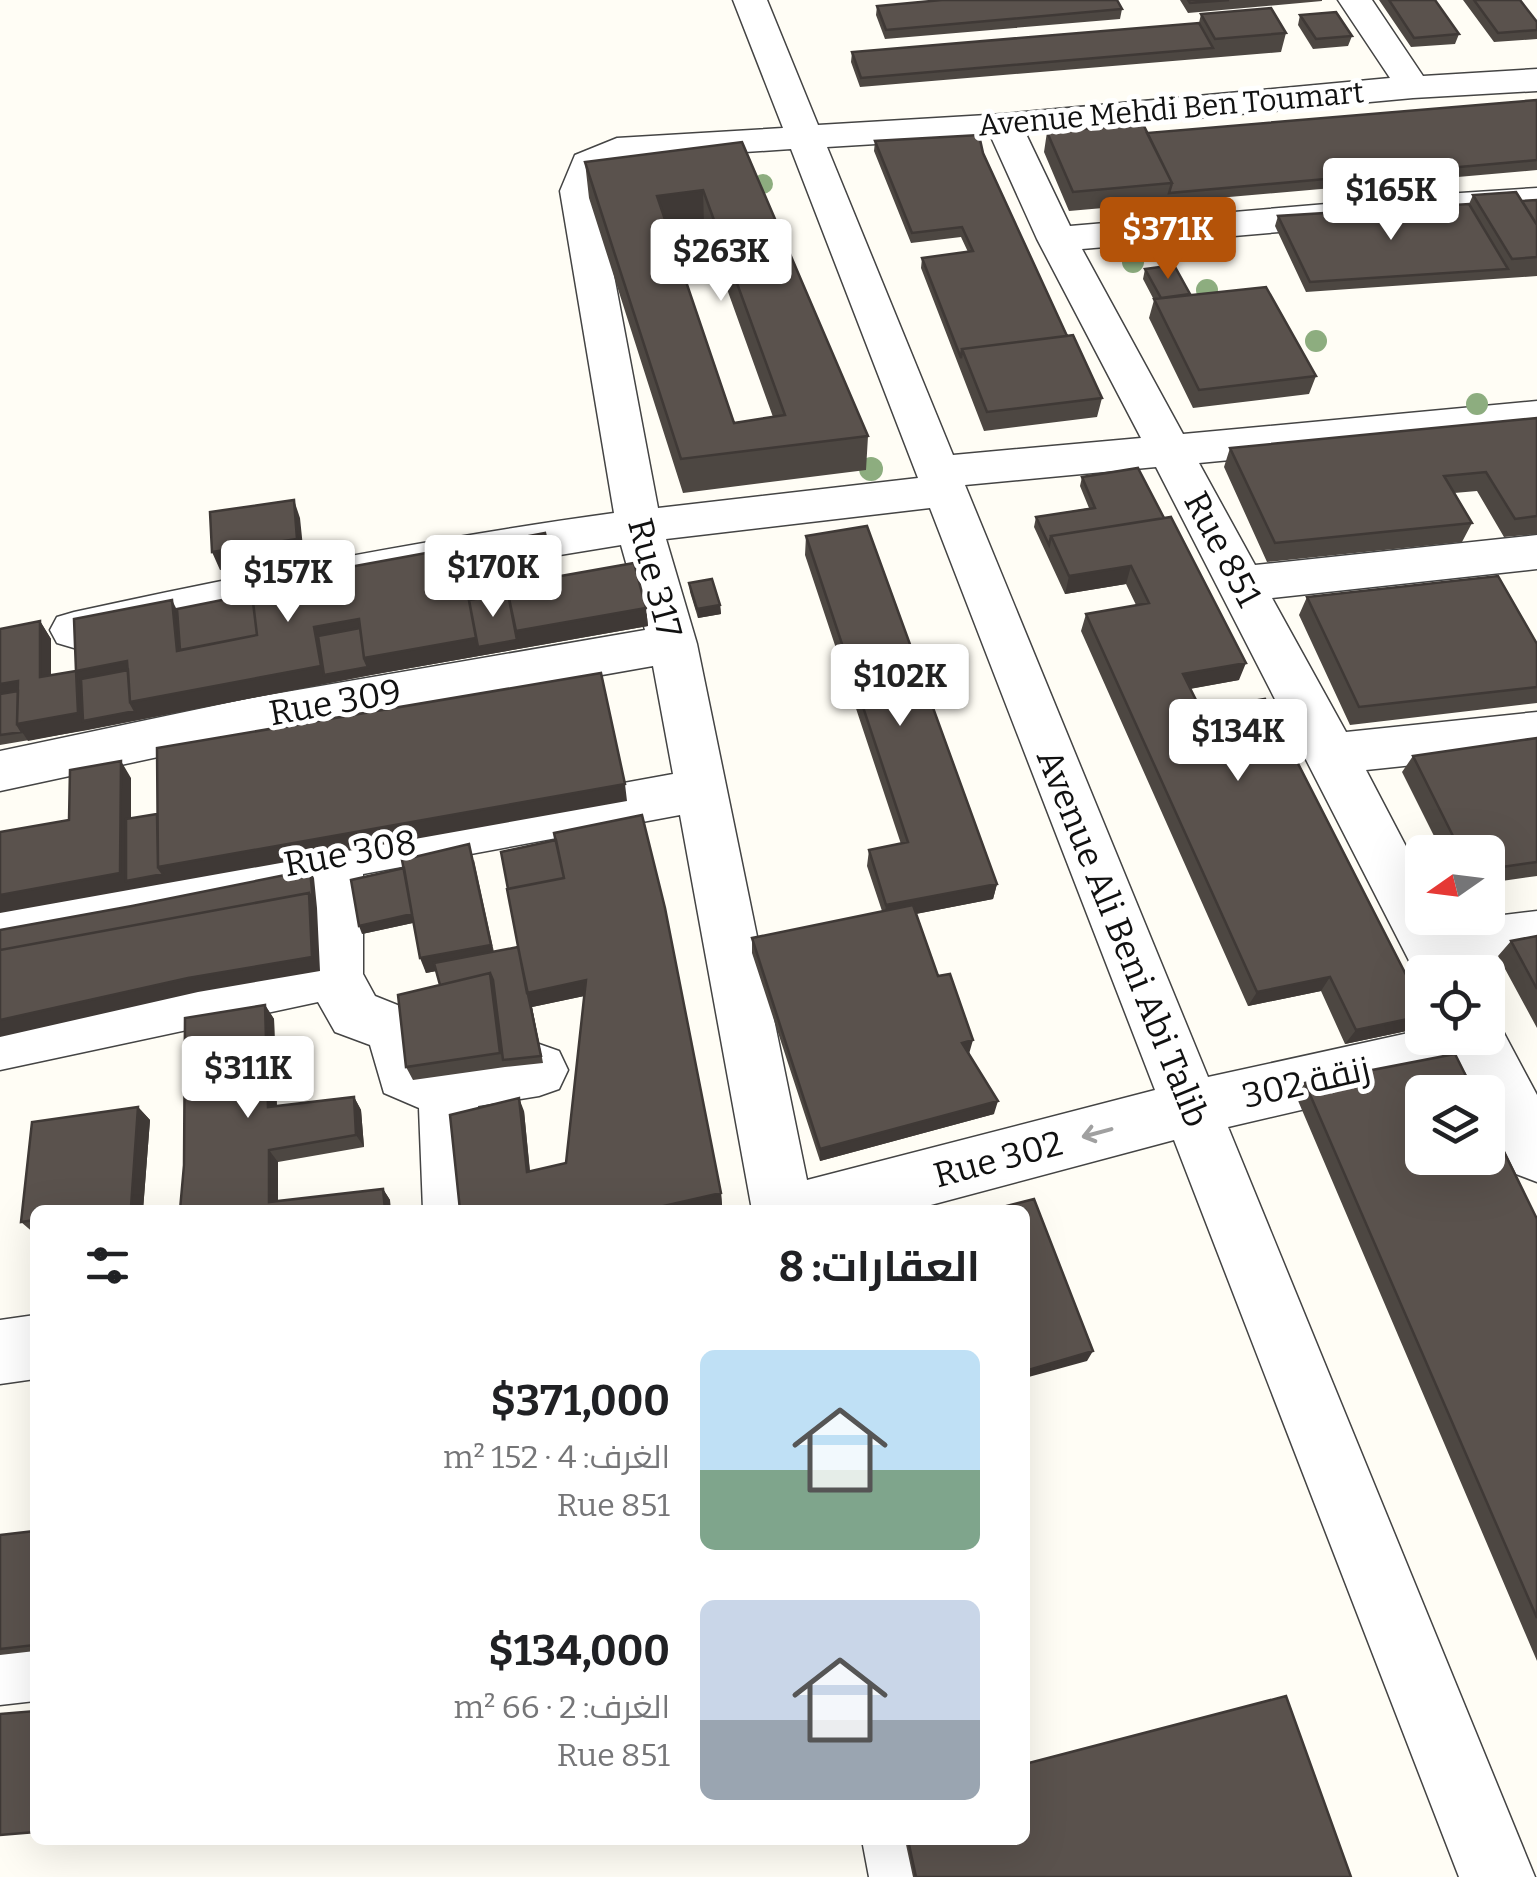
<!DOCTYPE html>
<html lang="ar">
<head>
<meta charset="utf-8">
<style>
  body { margin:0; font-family:Bitter,Cairo,serif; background:#f2f2f2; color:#202124; direction:rtl; height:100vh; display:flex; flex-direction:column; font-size:38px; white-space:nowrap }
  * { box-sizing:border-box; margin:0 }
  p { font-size:32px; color:#757577 }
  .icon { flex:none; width:55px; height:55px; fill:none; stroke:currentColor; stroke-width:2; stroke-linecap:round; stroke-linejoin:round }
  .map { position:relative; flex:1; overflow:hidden; direction:ltr }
  .side { position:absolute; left:30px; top:1205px; width:1000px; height:640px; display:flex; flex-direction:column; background:#fff; border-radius:15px; box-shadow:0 10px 40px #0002; direction:rtl }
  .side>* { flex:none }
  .needle { width:65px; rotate:256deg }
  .buttons { position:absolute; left:1405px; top:835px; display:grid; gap:20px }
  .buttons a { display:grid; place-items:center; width:100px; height:100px; border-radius:15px; background:#fff; box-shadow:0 10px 40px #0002; font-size:50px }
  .price { position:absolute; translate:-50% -85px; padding:0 22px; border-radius:10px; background:#fff; color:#222; font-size:32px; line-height:65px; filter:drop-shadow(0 2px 5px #0008) }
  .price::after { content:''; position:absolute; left:50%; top:60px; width:30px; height:22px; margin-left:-15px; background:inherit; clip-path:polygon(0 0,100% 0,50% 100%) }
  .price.on { background:#b45309; color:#fff }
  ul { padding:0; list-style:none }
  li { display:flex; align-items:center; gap:30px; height:250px; padding:0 50px }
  li span { display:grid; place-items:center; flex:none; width:280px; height:200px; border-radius:15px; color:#555 }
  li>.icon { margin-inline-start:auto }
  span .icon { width:120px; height:120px; fill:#fffc; stroke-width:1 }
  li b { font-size:42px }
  h2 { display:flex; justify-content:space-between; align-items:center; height:120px; padding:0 50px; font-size:42px }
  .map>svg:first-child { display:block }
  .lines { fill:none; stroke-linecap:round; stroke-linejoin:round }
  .minor-casing { stroke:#444; stroke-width:3 }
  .minor { fill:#fff; fill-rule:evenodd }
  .tree { fill:#8dad7f }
  .wall { fill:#4d4742; fill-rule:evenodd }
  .shaded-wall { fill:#3f3936 }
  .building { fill:#5a524d; stroke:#3f3936; stroke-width:2.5; fill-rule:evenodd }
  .oneway { stroke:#a0a0a0 }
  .labels { text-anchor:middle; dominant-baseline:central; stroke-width:10; stroke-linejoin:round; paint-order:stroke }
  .far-street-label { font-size:30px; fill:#111; stroke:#fff }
  .street-label { font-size:35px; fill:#111; stroke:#fff }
</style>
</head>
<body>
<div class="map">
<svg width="1537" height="1877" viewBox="0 0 1537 1877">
  <rect width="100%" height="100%" fill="#fffdf5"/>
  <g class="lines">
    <defs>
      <path id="minor" d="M733 0H767L818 125 1004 114 1390 78 1338 0H1372L1423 76 1537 69V91L1413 98 1026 134 1070 226 1350 202 1364 206 1369 214 1364 222 1350 226 1082 249 1183 434 1537 401V431L1199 463 1255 565 1537 535V569L1272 598 1346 732 1537 712V752L1366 770 1422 877V918H1444L1446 922 1537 911V957L1469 967 1472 972H1422V986L1156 467 965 485 1208 1077 1422 1030V1038H1488V1016L1497 1020 1537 1095V1182L1516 1174 1488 1117V1092H1475L1465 1072 1228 1127 1535 1877H1459L1174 1140 912 1210H752L680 815 363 874V974L375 996 415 1012 430 1057 539 1044 559 1051 568 1070 559 1089 539 1096 478 1106 485 1210H423L419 1108 384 1093 370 1045 335 1032 318 1002 0 1070V1018L307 955 309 884 0 942V896L673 774 653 666 251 737 0 791V751L251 698 645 630 621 545 357 588 74 648 57 643 50 630 57 617 74 612C253 573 432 538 614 513L560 191 575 155 617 138 783 128ZM991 137 1037 239 1141 438 953 455 827 147ZM791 149 918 478 658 508 598 191 605 169 624 160ZM930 508 1155 1090 807 1180 697 644 666 539Z
        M1537 188V210L1445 218 1431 214 1426 206 1431 198 1445 194Z
        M35 1315V1379L0 1384V1320Z
        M35 1629V1701L0 1705V1633Z
        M862 1840H938L945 1877H869Z"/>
    </defs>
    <use href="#minor" class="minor-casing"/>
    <use href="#minor" class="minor"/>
  </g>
  <g class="tree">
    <circle cx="763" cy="184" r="10"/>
    <circle cx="1133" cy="262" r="11"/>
    <circle cx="1207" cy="290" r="11"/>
    <circle cx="1316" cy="341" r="11"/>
    <circle cx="1477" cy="404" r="11"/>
    <circle cx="871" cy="469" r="12"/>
  </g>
  <path class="wall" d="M1180 0H1322V1L1188 13Z
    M1379 0H1435L1459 34 1455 44 1411 47Z
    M1463 0H1520L1537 22V39L1494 42Z
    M877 6 1122 9 1120 19 885 39 876 15Z
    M1201 14 1286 33 1281 52 860 87 851 62 852 52 1199 23Z
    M1300 15 1352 36 1348 46 1313 49 1298 25Z
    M1537 100V170L1069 211 1044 152 1047 132 1147 133Z
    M875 141 983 153 1067 336 1102 398 1097 417 984 431 921 268 922 258 968 252 961 237 911 243 874 151Z
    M742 142 868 436 866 470 683 493 589 198 585 162ZM704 225 773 417 734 423 669 230Z
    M1473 195 1522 201 1537 200V276L1306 292 1275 226 1278 216 1469 204Z
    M1145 269 1190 294V295L1316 376 1309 394 1193 408 1149 318 1154 300 1143 279Z
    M1537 418V534L1504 537 1477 491 1454 493 1472 523 1462 542 1267 562 1224 467 1230 448Z
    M1082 477 1239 680 1190 689 1201 710 1422 1006V1022L1416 1029 1345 1044 1321 991 1248 1006 1081 631 1086 614 1136 605 1126 584 1065 594 1034 527 1036 517 1089 508 1080 486Z
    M806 536 997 884 993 899 916 914 938 976 994 1114 820 1161 752 953V938L882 911 867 866 869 850 901 844 805 555Z
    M464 566 470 600 508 594 555 577 646 608 648 626 371 675 88 730 0 745V629L40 621 51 639V675L81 679 76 671 177 609Z
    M689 583 720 605 721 614 698 618 690 592Z
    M1307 597 1537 644V703L1350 725 1299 615Z
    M1537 738V876L1488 883V852H1442L1402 772 1413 756Z
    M501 852 721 1193 722 1205 700 1210H460L524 1111 530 1171 566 1163 584 996 532 1007 543 1063 505 1067 413 1080 406 1067 440 985 436 971 426 973 413 923 362 934 474 860 494 952 518 947Z
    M1537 936V1028L1498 956 1511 941Z
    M265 1005 274 1019 277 1106 354 1097 361 1110 364 1147 278 1162V1201L383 1189 390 1200 180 1210Z
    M1305 1083 1537 1219V1661L1296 1096Z
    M138 1107 150 1120 143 1210H35V1234L21 1222 32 1122Z
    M35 1531V1651L0 1655V1535Z
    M905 1840H1025L1351 1877H913Z"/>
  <path class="shaded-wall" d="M703 190 704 225 660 232 657 196Z
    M294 500 300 518 304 557 220 570 212 552Z
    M459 547 478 647 508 594 646 608 648 626 371 675 28 741 0 698V684L76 671 86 688 76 671 314 627Z
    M1131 566 1126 584 1065 594 1069 576Z
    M172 600 181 618 265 653 177 651Z
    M720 605 721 614 698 618 697 609Z
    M40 621 51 639V695L40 677Z
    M1246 663 1239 680 1177 691 1183 674Z
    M121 761 131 778V880L158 867 625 784 627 801 0 913V895Z
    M469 844 495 960 426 973 420 958Z
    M405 868 417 922 362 934 359 926Z
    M310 870 314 878 317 908 320 971 198 992 0 1037V1020L310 910Z
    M997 884 993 899 884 920 886 905Z
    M519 947 586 980 589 995 532 1007 543 1063Z
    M1330 977 1321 991 1248 1006 1257 992Z
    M265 1005 274 1019 277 1120 268 1107Z
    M1422 1016V1022L1416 1029 1345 1044 1356 1030Z
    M973 1040 969 1054 962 1043Z
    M354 1097 361 1110 364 1147 356 1135Z
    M519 1098 524 1111 531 1184 527 1172Z
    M998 1101 994 1114 820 1161V1149Z
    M138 1107 150 1120 143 1210H134L131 1207Z
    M269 1150 278 1162V1210L269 1202Z
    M383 1189 390 1200 391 1210H385Z
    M721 1193 722 1205 700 1210H646Z
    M1093 1351 1087 1361 1025 1378V1371Z"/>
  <path class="building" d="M942 0H1117L1122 9 886 30 877 6Z
    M1188 0H1229L1190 3Z
    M1389 0H1435L1459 34 1414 38Z
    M1474 0H1520L1537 22V30L1498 33Z
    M1271 8 1286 33 1215 39 1201 14Z
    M1336 12 1352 36 1316 39 1300 15Z
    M1199 23 1213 48 861 78 852 52Z
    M1537 100V160L1169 193 1172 183 1147 133Z
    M1143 124 1172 183 1073 192 1047 132Z
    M979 135 983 153 1067 336 962 349 961 358 922 258 973 251 962 227 912 233 875 141Z
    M742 142 868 436 681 459 585 162ZM703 190 785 415 734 423 657 196Z
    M1516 192 1537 225V257L1512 259 1473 195Z
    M1537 200V225L1522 201Z
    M1469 204 1508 269 1310 282 1278 216Z
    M1174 265 1190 294 1161 298 1145 269Z
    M1266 287 1316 376 1199 390 1154 299Z
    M1073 335 1102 398 987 412 962 349Z
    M1537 418V516L1515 519 1486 472 1444 476 1472 523 1275 543 1230 448Z
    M1138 468 1164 518 1051 536 1049 545 1036 517 1095 508 1082 477Z
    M294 500 297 539 212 552 210 512Z
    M1171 517 1246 663 1183 674 1201 710 1265 699 1422 1006V1016L1356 1030 1330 977 1257 992 1086 614 1149 603 1131 566 1069 576 1051 536Z
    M867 526 997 884 886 905 869 850 908 842 806 536Z
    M545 533 555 577 634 563 646 608 516 631 497 542Z
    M459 547 476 638 364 658 359 619 314 627 321 666 130 702 127 661 76 671 74 619 172 600 177 651 257 635 251 585Z
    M1498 576 1537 644V687L1359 707 1307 597Z
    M712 579 720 605 697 609 689 583Z
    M252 594 257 635 180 650 177 609Z
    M508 594 517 640 478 647 469 600Z
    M40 621V677L76 671 78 713 17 724 18 681 0 684V629Z
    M360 628 364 658 368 667 324 675 318 636Z
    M128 670 130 702 135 711 83 721 81 679Z
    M601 673 625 784 158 867 157 748Z
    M18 691 17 724 22 732 0 735V694Z
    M1537 738V862L1488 869V852H1461L1413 756Z
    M121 761 120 873 0 895V832L69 820 70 770Z
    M157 814 158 867 163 874 126 881V819Z
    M642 815 665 908 721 1193 646 1210H460L450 1115 519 1098 527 1172 566 1163 586 980 527 993 507 889 564 878 554 833Z
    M556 840 564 878 508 889 501 852Z
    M469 844 491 945 420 958 402 860Z
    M404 868 412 914 359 926 351 880Z
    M310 870 313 901 309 893 0 950V930L132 906Z
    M309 893 312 957 188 978 0 1020V950Z
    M913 905 938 976 950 974 973 1040 962 1043 998 1101 820 1149 752 938Z
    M1537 936V989L1511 941Z
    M518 947 541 1056 503 1060 493 980 490 973 440 985 434 963Z
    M490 973 500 1053 406 1067 398 995Z
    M265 1005 268 1107 354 1097 356 1135 269 1150V1202L383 1189 385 1210H180L184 1165 185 1018Z
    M1455 1054 1474 1092H1422V1158H1488V1119L1537 1219V1618L1305 1083Z
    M138 1107 131 1207 109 1210H35V1220L21 1222 32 1122Z
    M1034 1199 1093 1351 1025 1371V1210H991Z
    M35 1531V1645L0 1649V1535Z
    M1286 1696 1351 1877H916L908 1840H1025V1764Z
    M35 1711V1832L0 1835V1714Z"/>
  <defs><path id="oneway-shaft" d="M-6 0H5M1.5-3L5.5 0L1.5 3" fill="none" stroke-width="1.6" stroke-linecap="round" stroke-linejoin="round" transform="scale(2.5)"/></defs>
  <use class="oneway" href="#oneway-shaft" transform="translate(1097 1133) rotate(165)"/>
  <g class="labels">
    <g class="far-street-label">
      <text transform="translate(1171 109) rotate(-5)">Avenue Mehdi Ben Toumart</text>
    </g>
    <g class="street-label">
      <text transform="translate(1223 549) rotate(62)">Rue 851</text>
      <text transform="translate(655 578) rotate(75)">Rue 317</text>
      <text transform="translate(335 702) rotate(-10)">Rue 309</text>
      <text transform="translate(350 853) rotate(-10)">Rue 308</text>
      <text transform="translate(1123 938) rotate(68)">Avenue Ali Beni Abi Talib</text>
      <text transform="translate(1306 1082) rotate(-13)">زنقة 302</text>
      <text transform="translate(998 1159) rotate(-15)">Rue 302</text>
    </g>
  </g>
</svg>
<div class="buttons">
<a><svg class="needle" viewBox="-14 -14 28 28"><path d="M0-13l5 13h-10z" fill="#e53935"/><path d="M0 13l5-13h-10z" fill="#757577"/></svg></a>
<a><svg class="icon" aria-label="locate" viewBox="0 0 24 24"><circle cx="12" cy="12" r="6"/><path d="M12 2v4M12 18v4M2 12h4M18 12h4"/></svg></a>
<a><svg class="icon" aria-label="layers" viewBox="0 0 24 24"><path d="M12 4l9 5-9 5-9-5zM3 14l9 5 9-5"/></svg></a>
</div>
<b class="price" style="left:1391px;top:243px">$165K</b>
<b class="price on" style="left:1168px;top:282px">$371K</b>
<b class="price" style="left:721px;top:304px">$263K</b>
<b class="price" style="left:493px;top:620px">$170K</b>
<b class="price" style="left:288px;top:625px">$157K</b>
<b class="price" style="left:900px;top:729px">$102K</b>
<b class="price" style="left:1238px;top:784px">$134K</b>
<b class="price" style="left:248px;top:1121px">$311K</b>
<section class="side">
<h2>العقارات: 8<svg class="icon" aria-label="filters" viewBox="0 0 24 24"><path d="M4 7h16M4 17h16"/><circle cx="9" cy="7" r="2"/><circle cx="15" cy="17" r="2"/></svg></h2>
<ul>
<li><span style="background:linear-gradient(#bfe0f5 60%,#7fa58c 0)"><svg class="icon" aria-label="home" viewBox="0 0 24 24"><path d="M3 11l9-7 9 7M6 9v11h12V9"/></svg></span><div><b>$371,000</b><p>الغرف: 4 · 152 m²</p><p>Rue 851</p></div></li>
<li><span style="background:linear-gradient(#c9d6e8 60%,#9aa5b1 0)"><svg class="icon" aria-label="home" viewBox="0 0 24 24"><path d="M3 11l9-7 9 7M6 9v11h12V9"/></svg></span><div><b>$134,000</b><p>الغرف: 2 · 66 m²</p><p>Rue 851</p></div></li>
</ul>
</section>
</div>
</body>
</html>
